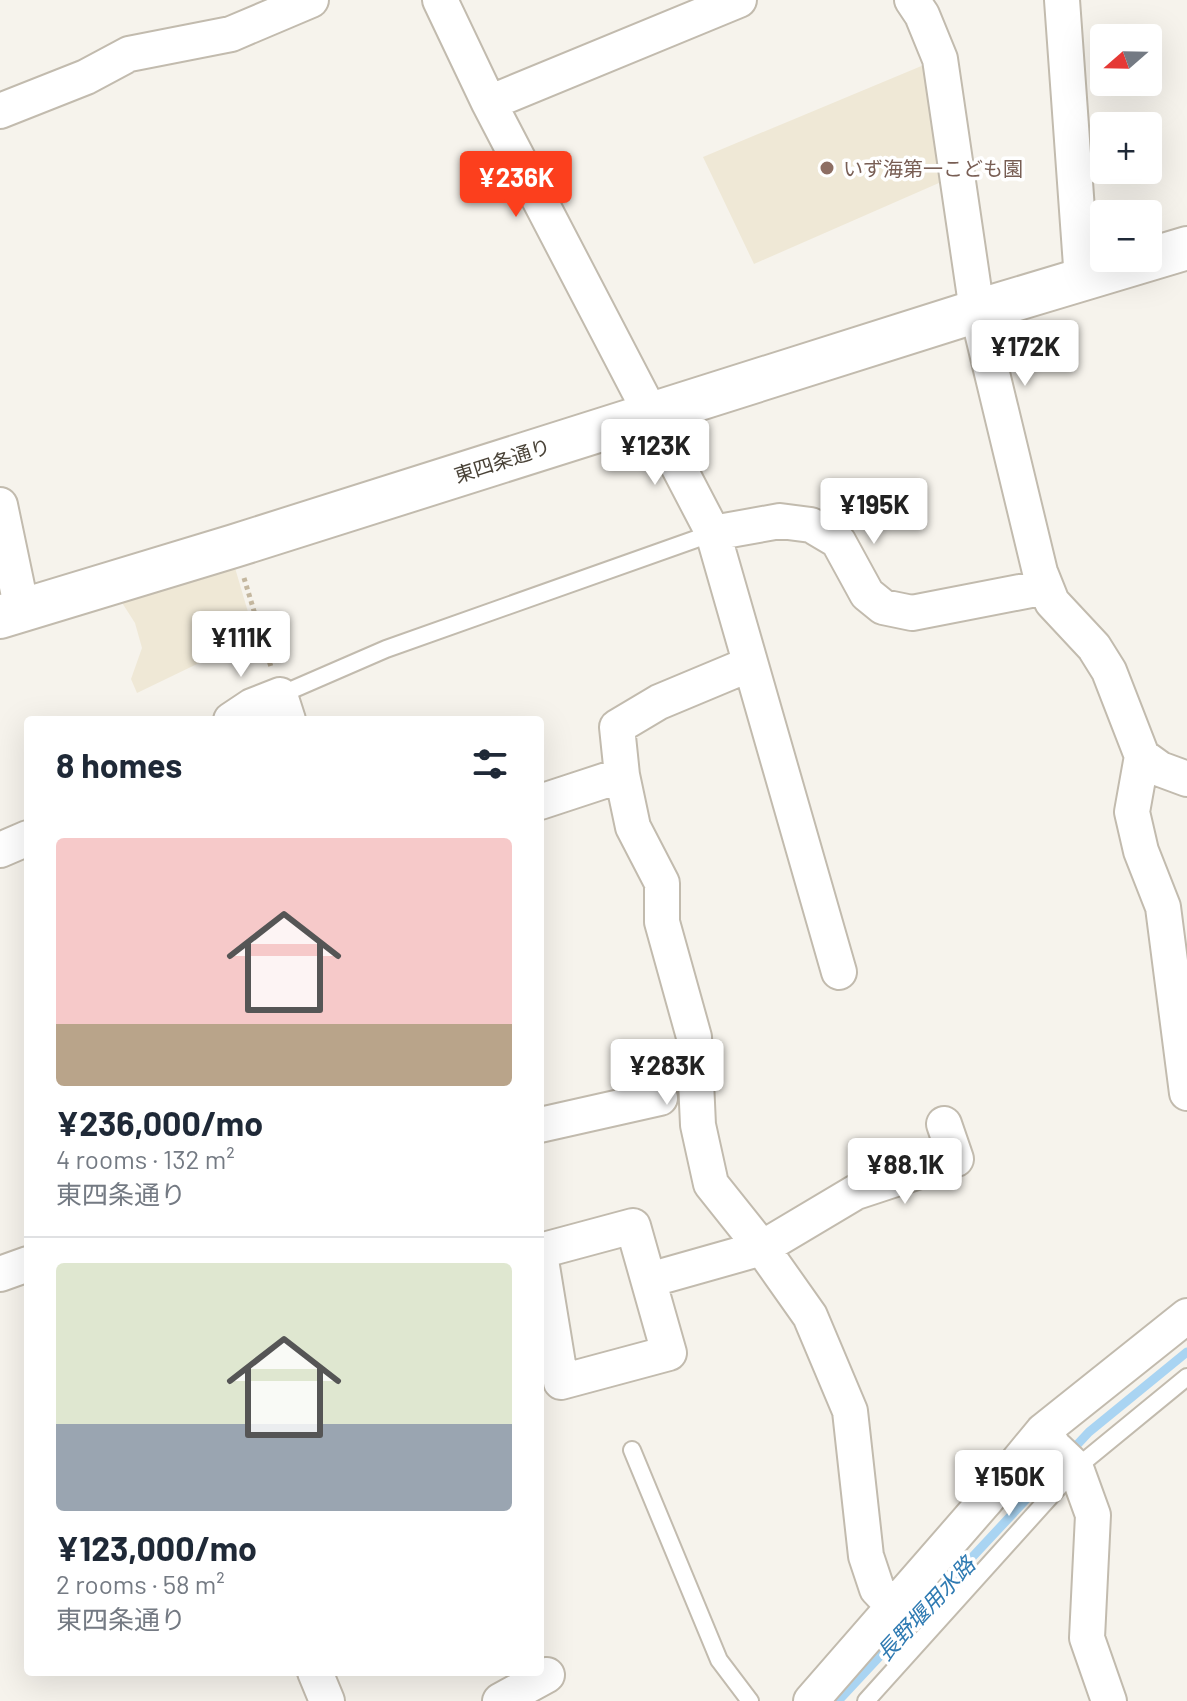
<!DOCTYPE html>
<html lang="en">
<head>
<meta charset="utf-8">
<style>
  body { margin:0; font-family:Barlow,"Noto Sans JP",sans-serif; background:#f6f6f7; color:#1f2937; height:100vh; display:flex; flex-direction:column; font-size:30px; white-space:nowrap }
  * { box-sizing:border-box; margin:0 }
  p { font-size:26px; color:#747a83 }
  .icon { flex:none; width:44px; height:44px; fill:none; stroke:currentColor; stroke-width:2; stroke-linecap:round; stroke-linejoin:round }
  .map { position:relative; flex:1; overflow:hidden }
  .side { position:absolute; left:24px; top:716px; width:520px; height:960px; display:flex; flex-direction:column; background:#fff; border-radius:8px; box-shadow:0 8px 32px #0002 }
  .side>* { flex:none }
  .needle { width:52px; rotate:250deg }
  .fabs { position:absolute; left:1090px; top:24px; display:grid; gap:16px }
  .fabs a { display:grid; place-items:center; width:72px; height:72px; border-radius:8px; background:#fff; box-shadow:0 8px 32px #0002; font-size:40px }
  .price { position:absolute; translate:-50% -68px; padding:0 18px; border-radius:8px; background:#fff; color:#222; font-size:26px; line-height:52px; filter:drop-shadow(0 2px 4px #0008) }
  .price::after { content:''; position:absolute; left:50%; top:48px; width:24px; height:18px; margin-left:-12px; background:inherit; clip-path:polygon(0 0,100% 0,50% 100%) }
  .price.selected { background:#fc3f1d; color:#fff }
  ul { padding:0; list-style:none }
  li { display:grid; align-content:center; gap:16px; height:424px; padding:0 32px }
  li+li { border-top:2px solid #e0e1e3 }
  li span { display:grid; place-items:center; height:248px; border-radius:8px; color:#555 }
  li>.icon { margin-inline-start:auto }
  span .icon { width:144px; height:144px; fill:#fffc; stroke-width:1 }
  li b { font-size:34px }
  h2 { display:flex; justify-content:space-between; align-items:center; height:96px; padding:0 32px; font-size:34px }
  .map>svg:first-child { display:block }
  .education { fill:#efe8d6 }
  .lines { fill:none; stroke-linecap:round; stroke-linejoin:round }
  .stream { stroke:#a9d4f2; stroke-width:9 }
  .service-casing { stroke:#c2bbae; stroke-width:20 }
  .minor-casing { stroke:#c2bbae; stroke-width:38 }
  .tertiary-casing { stroke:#c2bbae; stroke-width:46 }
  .path { stroke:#c4b79f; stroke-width:5; stroke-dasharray:4 4; stroke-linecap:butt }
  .service { stroke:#fff; stroke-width:16 }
  .minor { stroke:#fff; stroke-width:34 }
  .tertiary { stroke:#fff; stroke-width:42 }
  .education-dot { fill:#8d6e63; stroke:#fff; stroke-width:3 }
  .labels { text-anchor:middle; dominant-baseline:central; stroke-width:7; stroke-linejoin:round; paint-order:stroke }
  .education-label { font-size:20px; fill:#785e54; stroke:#fff; text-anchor:start }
  .street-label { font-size:20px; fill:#4b4439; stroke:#fff }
  .water-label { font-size:22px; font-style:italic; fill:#2e7ab2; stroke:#fff }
</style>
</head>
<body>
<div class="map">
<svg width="1187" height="1701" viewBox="0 0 1187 1701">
  <rect width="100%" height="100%" fill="#f6f3ec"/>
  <path class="education" d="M931 62 948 179 754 264 703 157Z
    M233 561 255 636 137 693 131 679 142 648 135 623 119 598Z"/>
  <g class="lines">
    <path class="stream" d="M838 1701 1089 1432 1187 1352"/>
    <defs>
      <path id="service" d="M280 695 386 649 713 533
        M632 1450 719 1660 750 1701
        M866 1701 1076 1468 1187 1377"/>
      <path id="minor" d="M440 0 489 103 713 533 839 972
        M912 0 922 15 940 59 977 311 1040 572 1052 602 1094 647 1109 671 1142 756 1160 769 1187 779
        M1062 0 1082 280
        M489 103 739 0
        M0 111 86 77 129 54 231 34 311 0
        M0 505 22 610
        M713 533 780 521 811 525 838 541 867 594 883 607 912 613 1046 587
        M750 664 659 702 617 727 622 775 633 827 662 883V922L694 1037 698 1125 711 1184 762 1248 810 1316 850 1411 866 1556 877 1589 894 1607
        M231 720 252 706 280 695 288 720
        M1142 756 1132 812 1141 851 1163 907 1187 1093
        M540 802 622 775
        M0 850 28 838
        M540 1125 660 1098
        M540 1251 633 1226 669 1353 561 1382 540 1254
        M0 1274 28 1264
        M649 1280 762 1248 856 1192 956 1159 944 1124
        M1043 1431 1054 1447 1076 1468 1093 1515 1087 1638 1109 1701
        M315 1672 327 1701
        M500 1701 547 1675
        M811 1701 987 1499 1043 1431 1187 1316"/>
      <path id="tertiary" d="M0 617 234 546 977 311 1187 248"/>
    </defs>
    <use href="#service" class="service-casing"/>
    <use href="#minor" class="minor-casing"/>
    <use href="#tertiary" class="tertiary-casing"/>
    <path class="path" d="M244 578 271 667"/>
    <use href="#service" class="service"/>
    <use href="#minor" class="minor"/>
    <use href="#tertiary" class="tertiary"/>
  </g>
  <circle class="education-dot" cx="827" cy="168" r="8"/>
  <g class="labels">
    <g class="education-label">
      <text x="843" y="168">いず海第一こども園</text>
    </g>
    <g class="street-label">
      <text transform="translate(502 460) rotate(-18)">東四条通り</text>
    </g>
    <g class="water-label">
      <text transform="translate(925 1608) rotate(-47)">長野堰用水路</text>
    </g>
  </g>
</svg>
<div class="fabs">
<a><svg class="needle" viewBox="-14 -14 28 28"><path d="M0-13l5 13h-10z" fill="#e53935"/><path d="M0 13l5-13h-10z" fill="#747a83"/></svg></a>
<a>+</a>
<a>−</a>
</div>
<b class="price selected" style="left:516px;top:219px">¥236K</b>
<b class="price" style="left:1025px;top:388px">¥172K</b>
<b class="price" style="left:655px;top:487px">¥123K</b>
<b class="price" style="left:874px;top:546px">¥195K</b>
<b class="price" style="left:241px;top:679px">¥111K</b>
<b class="price" style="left:667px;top:1107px">¥283K</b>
<b class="price" style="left:905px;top:1206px">¥88.1K</b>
<b class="price" style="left:1009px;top:1518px">¥150K</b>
<section class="side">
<h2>8 homes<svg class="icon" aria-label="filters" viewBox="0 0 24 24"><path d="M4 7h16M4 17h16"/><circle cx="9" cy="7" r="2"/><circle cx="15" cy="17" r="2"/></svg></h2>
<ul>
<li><span style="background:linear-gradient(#f6c9c9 75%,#b9a48a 0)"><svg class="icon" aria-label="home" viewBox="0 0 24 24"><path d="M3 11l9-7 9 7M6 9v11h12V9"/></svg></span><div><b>¥236,000/mo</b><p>4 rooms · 132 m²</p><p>東四条通り</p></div></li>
<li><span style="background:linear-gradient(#dfe7d0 65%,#9aa5b1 0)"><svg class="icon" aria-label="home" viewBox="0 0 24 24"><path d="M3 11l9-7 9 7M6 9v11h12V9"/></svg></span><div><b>¥123,000/mo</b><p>2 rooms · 58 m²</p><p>東四条通り</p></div></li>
</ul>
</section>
</div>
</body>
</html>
